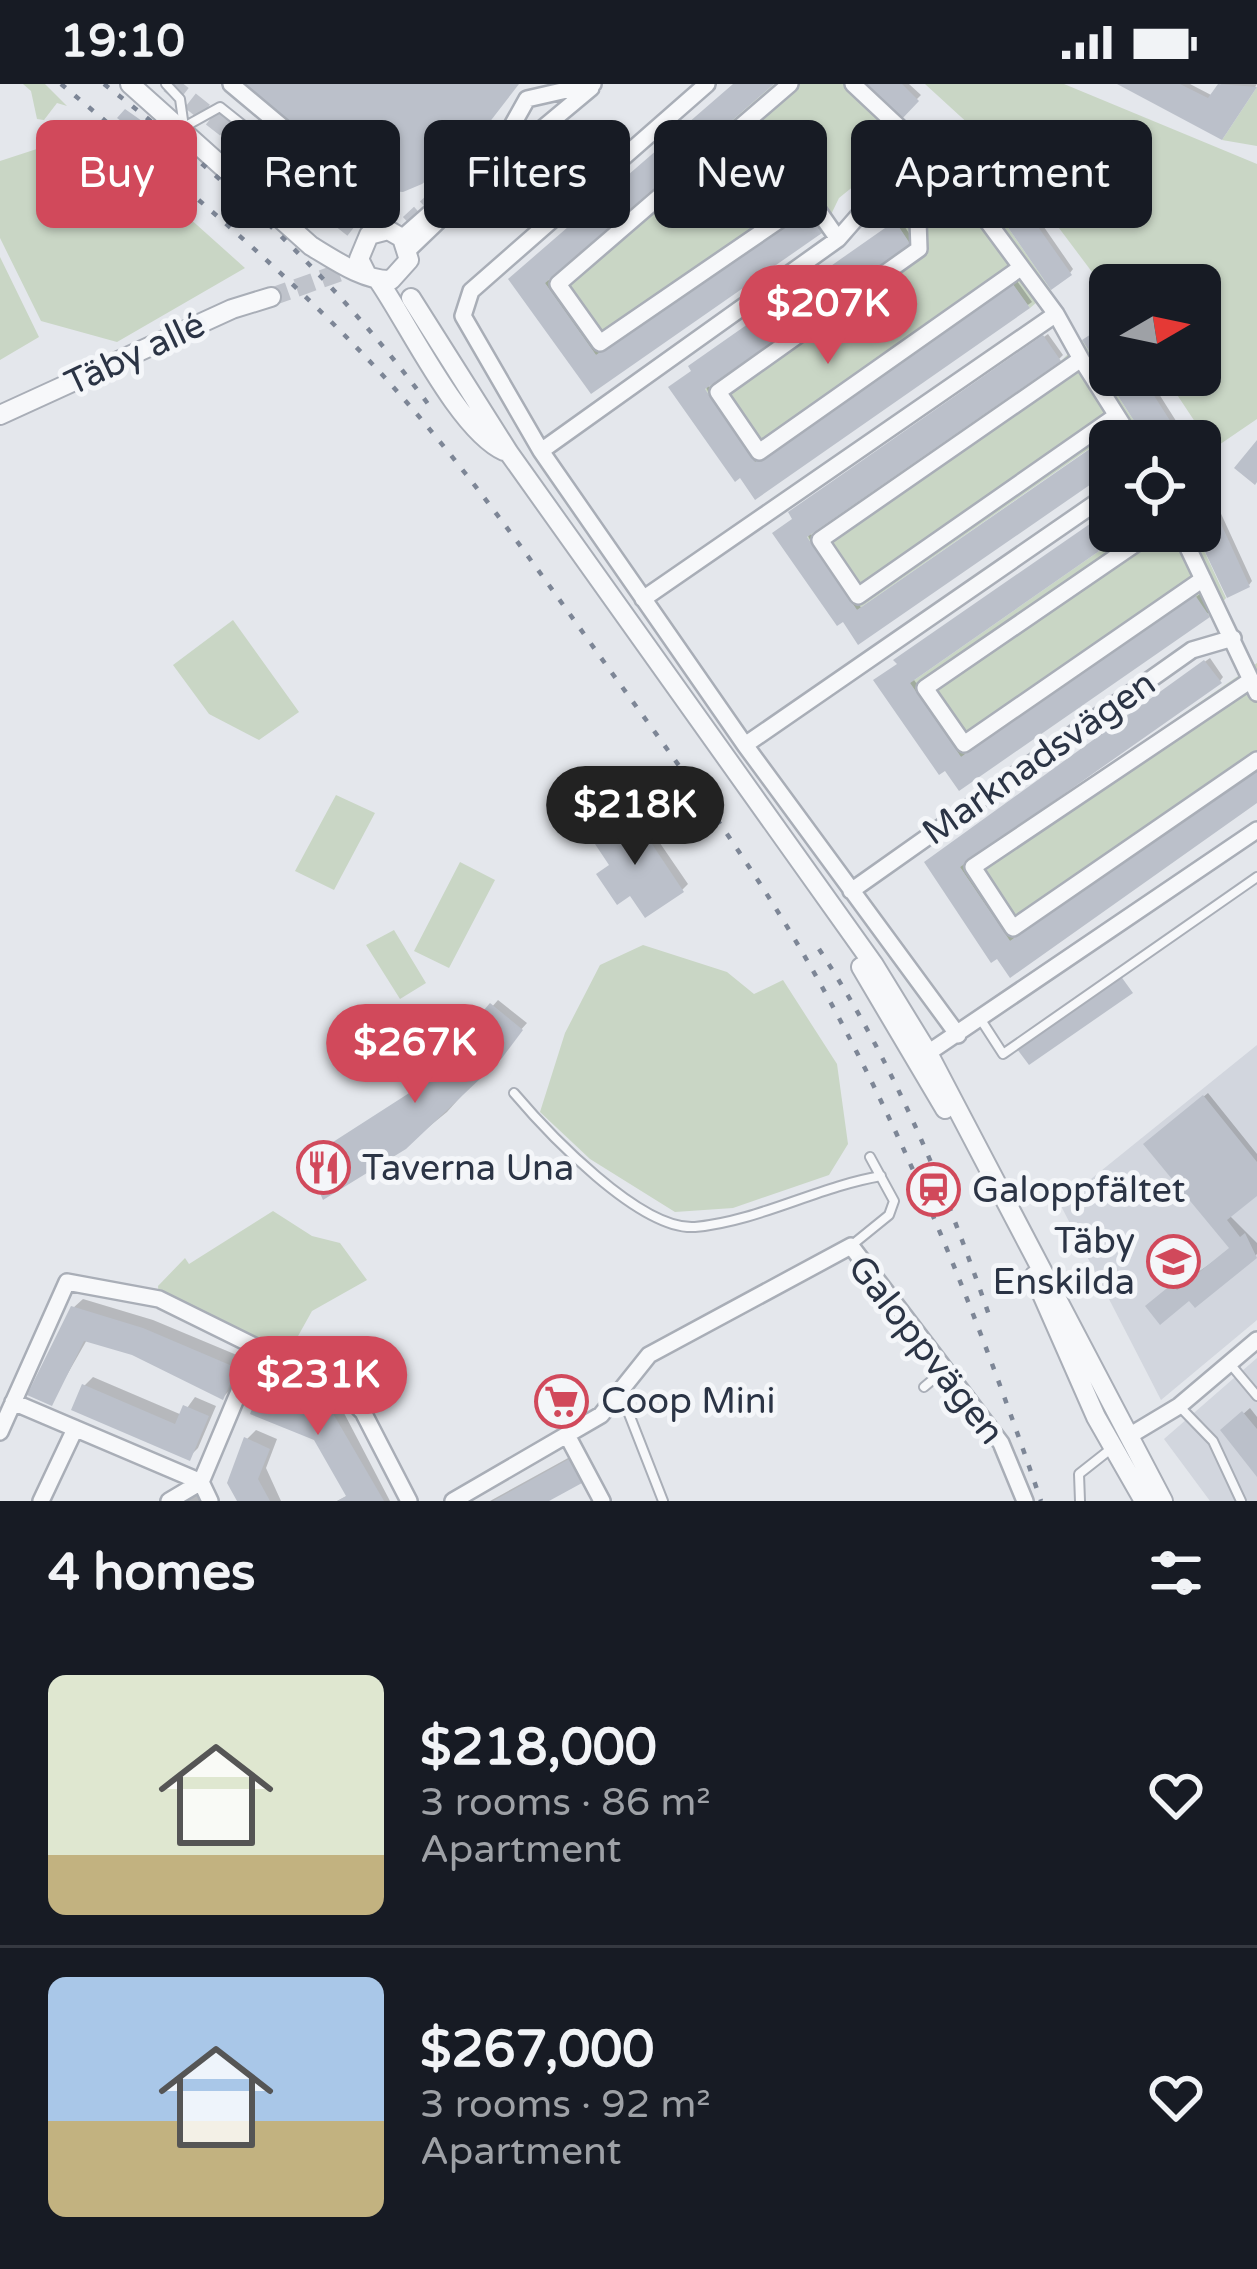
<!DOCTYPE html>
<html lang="en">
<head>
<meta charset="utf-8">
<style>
  body { margin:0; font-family:"Varela Round",sans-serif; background:#20242c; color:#f1f3f6; height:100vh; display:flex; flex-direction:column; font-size:45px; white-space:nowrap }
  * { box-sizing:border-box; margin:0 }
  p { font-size:39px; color:#9ea1a6 }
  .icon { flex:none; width:66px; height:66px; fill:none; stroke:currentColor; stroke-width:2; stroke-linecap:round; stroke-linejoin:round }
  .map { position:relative; height:1417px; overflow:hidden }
  .drawer { display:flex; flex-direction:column; background:#171b24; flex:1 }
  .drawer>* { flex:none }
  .banner { position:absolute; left:36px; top:36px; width:1185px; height:108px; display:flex; gap:24px }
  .needle { width:78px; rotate:81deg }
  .buttons { position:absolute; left:1089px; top:180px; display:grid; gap:24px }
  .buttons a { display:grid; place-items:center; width:132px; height:132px; border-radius:18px; background:#171b24; box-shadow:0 3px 9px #0004; font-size:60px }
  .price { position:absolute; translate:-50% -102px; padding:0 27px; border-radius:42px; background:#d1495b; color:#fff; font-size:39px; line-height:78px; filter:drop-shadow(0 3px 6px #0008) }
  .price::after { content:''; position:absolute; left:50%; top:72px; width:36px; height:27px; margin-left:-18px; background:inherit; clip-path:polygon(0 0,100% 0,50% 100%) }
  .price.active { background:#222; color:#fff }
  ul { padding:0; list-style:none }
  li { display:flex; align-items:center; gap:36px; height:300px; padding:0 48px }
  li+li { border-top:3px solid #363941 }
  li span { display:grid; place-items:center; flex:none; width:336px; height:240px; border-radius:18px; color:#555 }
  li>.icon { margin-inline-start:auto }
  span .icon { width:144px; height:144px; fill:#fffc; stroke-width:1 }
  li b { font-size:51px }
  h2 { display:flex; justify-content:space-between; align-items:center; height:144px; padding:0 48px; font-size:51px }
  .tag { padding:0 42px; border-radius:18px; background:#171b24; box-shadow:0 3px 9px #0004; font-size:42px; line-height:108px }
  .tag.active { background:#d1495b; color:#fff }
  .status { display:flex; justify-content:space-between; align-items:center; height:84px; padding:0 60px; background:#171b24; direction:ltr }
  .status svg { height:33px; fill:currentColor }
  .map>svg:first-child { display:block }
  .built { fill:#d2d6de }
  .green { fill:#c9d6c5 }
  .shadow { fill:#0003 }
  .building { fill:#bbc0ca }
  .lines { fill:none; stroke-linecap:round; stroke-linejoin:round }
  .minor-tunnel { stroke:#bfc3cb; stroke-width:15; stroke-dasharray:15 8; stroke-linecap:butt }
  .tertiary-tunnel { stroke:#bfc3cb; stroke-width:18; stroke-dasharray:18 9; stroke-linecap:butt }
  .service-casing { stroke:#a9aeb7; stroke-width:12 }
  .minor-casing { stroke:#a9aeb7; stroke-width:20 }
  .tertiary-casing { stroke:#a9aeb7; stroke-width:22 }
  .service { stroke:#f7f8fa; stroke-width:8 }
  .minor { stroke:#f7f8fa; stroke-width:15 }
  .tertiary { stroke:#f7f8fa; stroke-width:18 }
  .rail { stroke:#7d8696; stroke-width:4.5; stroke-dasharray:6 12; stroke-linecap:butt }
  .labels { text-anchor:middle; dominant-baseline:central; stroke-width:10; stroke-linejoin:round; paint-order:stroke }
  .street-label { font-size:36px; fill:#2b3445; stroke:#f4f6f9 }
  .poi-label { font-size:36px; fill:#2b3445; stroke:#f4f6f9; text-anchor:start }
</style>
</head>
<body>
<div class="status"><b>19:10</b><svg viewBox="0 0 49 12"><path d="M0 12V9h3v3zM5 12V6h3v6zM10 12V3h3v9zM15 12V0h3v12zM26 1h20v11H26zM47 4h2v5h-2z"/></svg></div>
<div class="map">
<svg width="1257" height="1417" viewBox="0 0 1257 1417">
  <rect width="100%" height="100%" fill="#e4e7ec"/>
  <path class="built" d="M1257 961V1236L1161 1316 1060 1120Z
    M1257 1274V1417H1210L1164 1355Z"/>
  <path class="green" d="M23 0H45L67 22 57 19 44 36 37 35 31 7Z
    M774 0H860L900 37 876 84 839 114 822 149 596 271 545 199Z
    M925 0H1064L1257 80V335L1213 365 1164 291H1200V201H1110V212L1008 76Z
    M1257 3V62L1222 56Z
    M92 47 245 184 117 258 41 237 0 154V77Z
    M983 107 1051 206 1030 224 1012 199 755 378 705 305 911 162 895 137H928Z
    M0 173 39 253 0 276Z
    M1082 256 1147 357H1114L1109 351 857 526 807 453 1061 277Z
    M1128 447H1195L1226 514 1210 533 1194 512 961 673 910 599Z
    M233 536 299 628 259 656 209 630 173 581Z
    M1257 579V685L1010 857 960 783Z
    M336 711 375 729 334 806 295 787Z
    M460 778 495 796 449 884 414 867Z
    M394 846 426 899 400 915 366 861Z
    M643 861 727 888 754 910 783 896 837 980 848 1060 829 1091 733 1124 675 1128 590 1075 540 1028 565 949 600 881Z
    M273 1127 312 1152 340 1159 367 1196 312 1227 283 1279 159 1215 158 1202 185 1174 189 1180Z"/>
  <path class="shadow" d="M736 0H769L547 194 601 270 810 124 823 142 592 306 512 195Z
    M864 0H909L921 11 899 33Z
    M1124 0H1190L1213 12 1221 0H1257L1226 49Z
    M951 37 977 75 974 78 944 62 938 45Z
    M1008 91 1073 185 1070 189 990 104Z
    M900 136 913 155 909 159 707 300 760 376 1017 197 1032 218 756 412 695 279Z
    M1110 239V291H1147L1178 340 1153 357 1086 256Z
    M1048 250 1063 271 1059 275 809 448 862 525 1115 350 1120 357H1110V383L859 557 795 425Z
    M1206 397 1252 497 1249 501 1199 447 1200 400Z
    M1110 427V447H1123L912 593 966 672 1200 510 1211 527 960 703 900 580Z
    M1210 574 1223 593 1220 597 963 777 1015 856 1257 687V715L1010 890 932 775Z
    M638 727 688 800 682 806 631 808 612 780 602 751Z
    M498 916 527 939 447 1028 404 1063 424 1000Z
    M1208 1009 1257 1070V1108L1229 1131 1257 1159V1170L1196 1220 1190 1213 1149 1222 1233 1164 1147 1060Z
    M83 1215 153 1236 244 1274 232 1304 223 1313 133 1268 88 1254 51 1319 73 1224Z
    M93 1293 182 1331 195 1313 216 1322 198 1364 189 1373 84 1302Z
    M272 1293 344 1329 390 1417H337L349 1411 316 1353 266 1298Z
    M1250 1324 1257 1333V1388L1224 1347Z
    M256 1346 277 1355 266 1384 281 1417H240L230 1399 247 1355Z
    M579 1368 589 1388 580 1397 543 1417H490Z
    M203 1402 211 1417H180Z"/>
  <path class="building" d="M240 0H519L475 57 422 100 403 108 377 106 356 96Z
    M733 0H774L545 199 596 271 805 125 822 149 591 310 508 195Z
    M860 0H902L919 17 900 37Z
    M1117 0H1180L1208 14 1218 0 1257 3 1222 56Z
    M125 25 142 37 134 47 117 34Z
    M946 38 976 81 960 91 952 78 907 109 896 92 941 63 931 49Z
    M1003 93 1072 191 1051 206 983 107Z
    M895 137 911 161 705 305 755 378 1012 199 1030 224 755 416 740 394 735 398 668 303 691 287 688 282Z
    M1108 239 1110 291H1141L1176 346 1159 357H1147L1082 256Z
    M1043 251 1061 277 807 453 857 526 1110 351V387L858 561 843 538 837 542 772 449 792 435 788 428Z
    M1257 356V398L1255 401 1234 384Z
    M1200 394 1250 503 1227 514 1195 447H1200Z
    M1110 426V447H1128L910 599 961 673 1195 511 1210 533 959 707 945 687 939 691 873 596 897 580 893 576Z
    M1204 576 1222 599 960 783 1010 857 1257 685V719L1010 894 997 875 991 879 924 778Z
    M632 730 684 808 645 834 630 812 617 821 596 790 609 781 593 757Z
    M1120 891 1133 909 1029 981 1017 965Z
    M490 919 523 946 502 974 406 1065 323 1116 305 1076 417 1004Z
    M1203 1011 1257 1078V1112L1227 1136 1240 1153 1245 1149 1257 1174 1195 1224 1189 1217 1160 1241 1145 1222 1172 1200 1177 1206 1229 1164 1143 1060Z
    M71 1222 143 1244 237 1284 223 1316 132 1271 84 1257 52 1322 27 1311Z
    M264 1297 331 1326 384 1417H337L346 1412 314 1356 250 1330Z
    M82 1300 175 1340 183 1321 209 1332 190 1377 71 1326Z
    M1242 1327 1257 1345V1393L1220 1346Z
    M244 1353 270 1365 258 1395 270 1417H237L227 1399Z
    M569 1375 582 1399 549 1417H493Z"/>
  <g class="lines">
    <path class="minor-tunnel" d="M451 130 505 82
      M391 154 505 50"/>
    <path class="tertiary-tunnel" d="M169 0 370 158
      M271 213 358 182"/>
    <defs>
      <path id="service" d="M166 0 180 15 184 43 220 23 373 145
        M981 936 1003 970 1257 793
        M514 1009C547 1048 640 1147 695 1143 759 1137 817 1103 881 1092
        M852 1161 889 1131 894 1117 870 1073
        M1231 1281 1257 1312
        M924 1303 943 1287
        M617 1315 629 1330 663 1417
        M1180 1323 1213 1357 1241 1417
        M1080 1417 1079 1390 1112 1364"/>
      <path id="minor" d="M231 0 380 125
        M707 0 471 207 463 232 541 367 745 661 958 951
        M790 0 558 200 600 259 810 115 838 155
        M853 0 901 45
        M494 85 591 4
        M965 107 1056 230 1081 275 820 456 858 512 1116 332
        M402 154 495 72 527 15 593 0
        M409 165 459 117
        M1081 275 1133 357
        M541 367 838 155 866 123 918 136 919 165 718 308 759 368 1019 185
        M1154 447 925 604 964 660 1203 495
        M1180 447 1251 596
        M643 515 1056 230
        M1257 609 1251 596 973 783 1013 844 1257 676
        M745 661 1110 409
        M851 807 1192 566 1233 554
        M922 973 1257 746
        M13 1318 201 1398
        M0 1348 67 1198 159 1215 341 1305 363 1328 409 1417
        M1129 1352 1179 1322 1257 1256
        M568 1353 602 1417
        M41 1417 75 1345
        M169 1417 201 1398
        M210 1417 201 1398 256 1267
        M453 1417 601 1331 649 1271 851 1162 1001 1359 1025 1417"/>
      <path id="tertiary" d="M130 0 311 162C333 175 364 197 391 196L409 176 402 154 388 146 369 151 359 175 367 191
        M378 196C408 239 459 347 504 367
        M411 214 509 369 874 881 928 969 1163 1417
        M0 331 232 225 271 213
        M861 883 945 1025
        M1034 1192 1096 1333 1144 1417"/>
    </defs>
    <use href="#service" class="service-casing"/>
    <use href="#minor" class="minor-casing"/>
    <use href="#tertiary" class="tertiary-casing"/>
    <use href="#service" class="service"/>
    <use href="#minor" class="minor"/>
    <use href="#tertiary" class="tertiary"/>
    <path class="rail" d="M61 0C170 91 280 181 377 285 459 374 529 473 599 571 671 671 746 770 808 878 905 1047 978 1233 1041 1417
      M104 0C228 96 338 197 431 324
      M819 865C895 981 945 1104 990 1234"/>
  </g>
  <defs>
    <symbol id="restaurant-ring" viewBox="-11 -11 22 22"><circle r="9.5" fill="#f4f6f9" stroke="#d1495b" stroke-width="1.5"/><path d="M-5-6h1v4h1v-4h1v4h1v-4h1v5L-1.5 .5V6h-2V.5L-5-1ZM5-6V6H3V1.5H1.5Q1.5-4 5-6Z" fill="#d1495b"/></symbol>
    <symbol id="station-ring" viewBox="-11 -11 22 22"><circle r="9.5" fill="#f4f6f9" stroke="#d1495b" stroke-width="1.5"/><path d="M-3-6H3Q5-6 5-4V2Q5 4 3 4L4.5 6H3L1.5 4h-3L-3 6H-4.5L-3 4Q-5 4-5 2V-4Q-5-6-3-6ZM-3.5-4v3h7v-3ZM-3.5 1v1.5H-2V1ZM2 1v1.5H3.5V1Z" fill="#d1495b"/></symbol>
    <symbol id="school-ring" viewBox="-11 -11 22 22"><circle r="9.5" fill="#f4f6f9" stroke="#d1495b" stroke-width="1.5"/><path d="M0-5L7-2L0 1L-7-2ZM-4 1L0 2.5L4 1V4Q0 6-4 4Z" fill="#d1495b"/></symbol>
    <symbol id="supermarket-ring" viewBox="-11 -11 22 22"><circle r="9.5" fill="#f4f6f9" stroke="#d1495b" stroke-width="1.5"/><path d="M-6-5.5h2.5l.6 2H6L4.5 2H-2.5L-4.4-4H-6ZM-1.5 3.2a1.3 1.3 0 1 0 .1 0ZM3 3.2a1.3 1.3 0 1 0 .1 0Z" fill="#d1495b"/></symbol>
  </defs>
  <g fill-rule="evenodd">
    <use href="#restaurant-ring" x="294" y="1054" width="59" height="59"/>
    <use href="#station-ring" x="904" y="1076" width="59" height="59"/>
    <use href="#school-ring" x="1144" y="1148" width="59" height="59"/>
    <use href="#supermarket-ring" x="532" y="1288" width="59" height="59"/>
  </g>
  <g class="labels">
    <g class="street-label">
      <text transform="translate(135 270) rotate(-25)">Täby allé</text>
      <text transform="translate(1039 674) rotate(-35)">Marknadsvägen</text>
      <text transform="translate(926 1266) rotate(52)">Galoppvägen</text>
    </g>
    <g class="poi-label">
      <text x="362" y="1084">Taverna Una</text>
      <text x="972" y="1106">Galoppfältet</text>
      <text x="1135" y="1157" text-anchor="end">Täby<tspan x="1135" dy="41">Enskilda</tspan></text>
      <text x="601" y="1317">Coop Mini</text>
    </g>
  </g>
</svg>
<div class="buttons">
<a><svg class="needle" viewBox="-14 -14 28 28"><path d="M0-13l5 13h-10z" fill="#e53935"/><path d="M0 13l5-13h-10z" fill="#9ea1a6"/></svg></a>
<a><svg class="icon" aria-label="locate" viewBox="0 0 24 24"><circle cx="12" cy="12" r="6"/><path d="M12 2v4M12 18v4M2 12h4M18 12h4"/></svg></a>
</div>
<b class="price" style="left:828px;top:283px">$207K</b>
<b class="price active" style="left:635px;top:784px">$218K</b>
<b class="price" style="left:415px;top:1022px">$267K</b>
<b class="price" style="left:318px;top:1354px">$231K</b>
<div class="banner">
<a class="tag active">Buy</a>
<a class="tag">Rent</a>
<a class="tag">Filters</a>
<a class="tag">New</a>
<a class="tag">Apartment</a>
</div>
</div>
<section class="drawer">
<h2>4 homes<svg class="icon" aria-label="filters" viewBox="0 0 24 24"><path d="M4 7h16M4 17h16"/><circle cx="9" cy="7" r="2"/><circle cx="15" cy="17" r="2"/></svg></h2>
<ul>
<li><span style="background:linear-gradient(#dfe7d0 75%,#c2b280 0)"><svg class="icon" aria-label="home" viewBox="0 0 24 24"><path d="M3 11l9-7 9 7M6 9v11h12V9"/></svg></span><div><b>$218,000</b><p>3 rooms · 86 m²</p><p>Apartment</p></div><svg class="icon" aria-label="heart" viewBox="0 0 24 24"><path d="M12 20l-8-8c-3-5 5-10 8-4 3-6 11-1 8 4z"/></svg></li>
<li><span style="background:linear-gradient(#a9c7e8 60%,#c2b280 0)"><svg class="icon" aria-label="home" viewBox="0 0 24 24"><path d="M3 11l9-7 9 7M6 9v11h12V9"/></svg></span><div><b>$267,000</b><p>3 rooms · 92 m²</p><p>Apartment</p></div><svg class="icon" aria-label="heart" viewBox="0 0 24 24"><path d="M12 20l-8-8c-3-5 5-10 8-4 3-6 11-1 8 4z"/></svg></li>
</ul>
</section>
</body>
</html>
